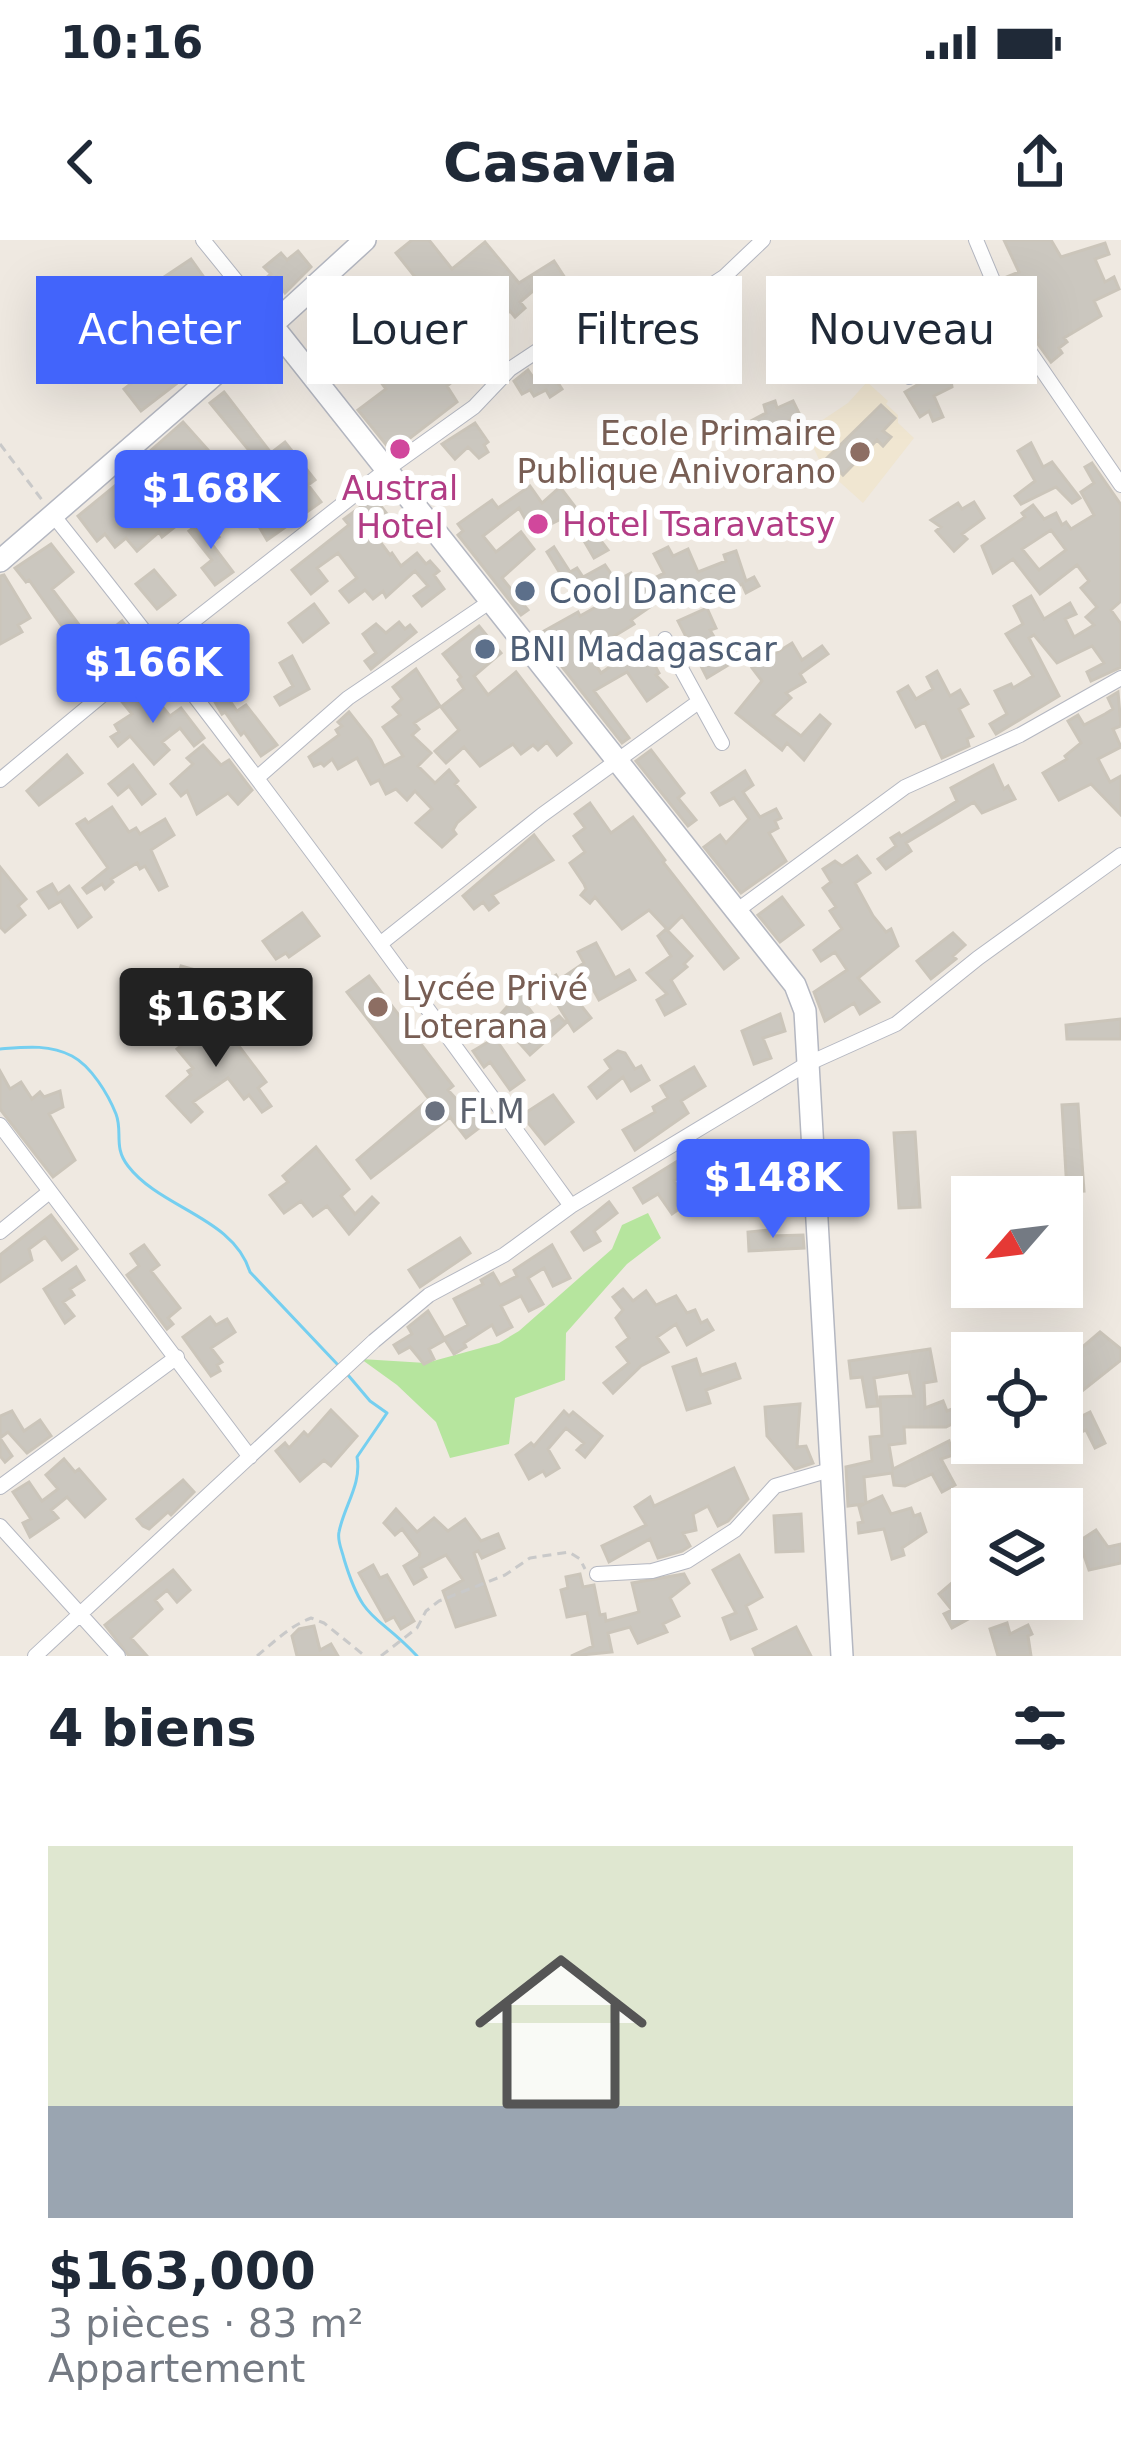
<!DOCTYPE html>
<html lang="fr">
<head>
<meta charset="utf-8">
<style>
  body { margin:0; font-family:"DejaVu Sans",sans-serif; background:#f2f2f3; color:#1f2937; height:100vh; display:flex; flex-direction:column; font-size:45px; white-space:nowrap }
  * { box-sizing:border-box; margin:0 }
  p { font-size:39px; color:#747a83 }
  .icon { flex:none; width:66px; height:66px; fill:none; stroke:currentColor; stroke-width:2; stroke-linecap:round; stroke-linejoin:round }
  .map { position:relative; height:1416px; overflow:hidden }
  .side { display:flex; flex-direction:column; background:#fff; flex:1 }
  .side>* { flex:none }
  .hud { position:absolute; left:36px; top:36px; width:1050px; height:108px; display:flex; gap:24px }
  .needle { width:78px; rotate:242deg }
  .controls { position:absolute; left:951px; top:936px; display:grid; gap:24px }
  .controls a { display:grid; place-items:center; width:132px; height:132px; border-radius:0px; background:#fff; box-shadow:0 12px 48px #0002; font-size:60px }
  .price { position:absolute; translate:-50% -102px; padding:0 27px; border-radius:12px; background:#4264fb; color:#fff; font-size:39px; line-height:78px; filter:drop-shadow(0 3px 6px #0008) }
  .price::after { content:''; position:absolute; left:50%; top:72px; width:36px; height:27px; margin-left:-18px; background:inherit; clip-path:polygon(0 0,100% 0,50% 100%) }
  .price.selected { background:#222; color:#fff }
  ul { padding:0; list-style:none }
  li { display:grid; align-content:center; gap:24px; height:636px; padding:0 48px }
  li span { display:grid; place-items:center; height:372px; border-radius:0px; color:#555 }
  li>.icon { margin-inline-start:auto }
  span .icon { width:216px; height:216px; fill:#fffc; stroke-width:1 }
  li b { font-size:51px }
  h2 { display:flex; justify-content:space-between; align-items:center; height:144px; padding:0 48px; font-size:51px }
  .tag { padding:0 42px; border-radius:0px; background:#fff; box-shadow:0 12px 48px #0002; font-size:42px; line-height:108px }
  .tag.selected { background:#4264fb; color:#fff }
  .status { display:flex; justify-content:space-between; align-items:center; height:84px; padding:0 60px; background:#fff; direction:ltr }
  .status svg { height:33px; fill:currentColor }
  header { display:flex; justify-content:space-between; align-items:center; height:156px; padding:0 48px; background:#fff; font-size:54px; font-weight:700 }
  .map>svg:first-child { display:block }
  .education { fill:#f0e6d1 }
  .green { fill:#b6e59e }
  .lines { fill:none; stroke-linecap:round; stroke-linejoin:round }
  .stream { stroke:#75cff0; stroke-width:3 }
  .building { fill:#cbc7bf; stroke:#cbc5ba; stroke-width:3; fill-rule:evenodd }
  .street-casing { stroke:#b4b7c1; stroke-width:16 }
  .secondary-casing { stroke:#b4b7c1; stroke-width:24 }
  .path { stroke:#c9c9c9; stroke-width:3; stroke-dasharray:9 6; stroke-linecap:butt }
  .street { stroke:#fff; stroke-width:14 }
  .secondary { stroke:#fff; stroke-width:21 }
  .hotel-dot { fill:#d1479c; stroke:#fff; stroke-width:4.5 }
  .education-dot { fill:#8d6e63; stroke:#fff; stroke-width:4.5 }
  .service-dot { fill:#5c6f8a; stroke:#fff; stroke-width:4.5 }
  .worship-dot { fill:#6b7280; stroke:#fff; stroke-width:4.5 }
  .labels { text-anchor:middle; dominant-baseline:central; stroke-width:12; stroke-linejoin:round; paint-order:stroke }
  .education-label { font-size:33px; fill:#785e54; stroke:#fff; text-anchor:end }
  .hotel-label { font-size:33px; fill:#b23c85; stroke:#fff }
  .service-label { font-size:33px; fill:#4e5e75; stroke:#fff; text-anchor:start }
  .worship-label { font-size:33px; fill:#5b616d; stroke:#fff; text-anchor:start }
</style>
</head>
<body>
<div class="status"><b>10:16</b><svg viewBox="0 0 49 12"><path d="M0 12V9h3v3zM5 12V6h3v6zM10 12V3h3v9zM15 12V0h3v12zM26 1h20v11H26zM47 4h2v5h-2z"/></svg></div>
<header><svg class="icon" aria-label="back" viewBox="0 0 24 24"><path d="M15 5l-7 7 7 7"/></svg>Casavia<svg class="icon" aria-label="share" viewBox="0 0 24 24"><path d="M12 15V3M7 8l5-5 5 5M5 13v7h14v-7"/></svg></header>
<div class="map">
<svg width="1121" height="1416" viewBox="0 0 1121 1416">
  <rect width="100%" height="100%" fill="#efe9e1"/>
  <path class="education" d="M867 142 888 161 886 164 898 175V183L914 198 863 263 822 226 806 191 848 163Z"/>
  <path class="green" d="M648 973 661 998 627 1024 566 1093 565 1140 515 1158 509 1204 450 1218 436 1182 397 1145 361 1119 426 1123 499 1103 519 1091 612 1009 622 985Z"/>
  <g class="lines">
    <path class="stream" d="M0 809C25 807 49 804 72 816 91 826 108 854 116 874 123 892 113 907 128 926 161 969 233 977 250 1032L338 1125
      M348 1135 370 1161 387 1173 357 1217C362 1244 344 1266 339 1292 337 1301 342 1310 344 1319 364 1385 376 1372 417 1416"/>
  </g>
  <path class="building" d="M412 0H429L452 29 485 2 519 43 554 21 573 50 560 58 554 48 546 54 540 45 520 62 525 68 515 77 510 71 491 88 501 101 447 146 457 162 392 212 358 170 386 149 370 127 386 115 401 134 437 111 458 91 396 13Z
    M1004 0H1051L1061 17 1105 3 1109 14 1095 19 1105 42 1114 37 1119 49 1094 61 1101 76 1064 98 1067 102 1059 108 1062 113 1051 122 1035 100 1038 97 1028 76 1021 79 1004 38 1019 32Z
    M298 11 311 27 285 53 283 50 274 58 261 42 271 34 264 27 281 13 287 20Z
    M191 19 242 91 227 104 212 87 179 112 166 94 204 65 186 39 149 69 137 55Z
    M983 46 992 67 957 90 960 94 917 119 910 99 933 85 930 80 939 74 935 69 963 50 967 56Z
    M671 69 677 95 648 101 641 75Z
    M618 79 632 98 605 120 590 101Z
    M105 86 118 102 87 128 74 112Z
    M1006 97 1021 119 986 134 978 118 961 127 950 135 952 147 934 156 943 177 933 181 929 171 920 177 905 152 998 98 1000 102Z
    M159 122 176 144 141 171 124 149Z
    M528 130 533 137 545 130 548 136 552 134 562 149 550 157 546 150 534 156 530 150 522 154 514 141Z
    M224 152 271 213 285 202 315 240 308 245 321 262 267 300 248 268 262 260 271 275 290 260 210 163Z
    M775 161 777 168 793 161 800 175 758 196 751 181 766 173 764 165Z
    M881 165 895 178 883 191 891 197 883 206 877 200 843 235 827 218Z
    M183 182 218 221 166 264 181 282 162 297 159 292 137 311 126 298 115 307 105 294 97 301 78 276 143 223 140 220Z
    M475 183 488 202 484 205 488 212 479 218 468 207 455 219 442 204Z
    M1031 203 1043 227 1052 222 1080 258 1072 263 1056 247 1021 264 1015 256 1035 241 1018 211Z
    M1092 223 1121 265V361L1111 370 1121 384V427L1091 441 1087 432 1104 423 1092 406 1057 423 1034 395 1029 398 1059 456 996 494 990 484 1007 474 995 451 1011 444 1013 448 1033 436 1006 394 1023 384 1014 366 1031 356 1044 379 1070 363 1076 374 1065 379 1074 397 1094 385 1086 377 1097 367 1081 348 1089 341 1077 325 1040 354 1013 319 993 333 982 306 1025 277 1022 273 1033 265 1044 279 1056 273 1062 285 1066 282 1071 289 1094 275 1081 252 1094 243 1085 227ZM1051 290 1066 310 1039 330 1022 309Z
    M530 246 542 263 560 247 608 310 594 318 569 275 533 293 519 268 483 296 496 312 521 292 534 309 502 338 528 370 521 375 458 295 463 291 458 284 492 260 498 268Z
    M374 257 387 274 369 287 390 315 392 313 401 326 417 313 426 324 430 321 439 331 434 335 444 349 422 366 414 356 428 346 415 331 386 357 383 351 373 359 365 350 349 362 340 351 357 338 338 313 317 328 327 341 311 354 292 330 349 285 344 279Z
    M974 262 984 278 962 294 967 299 954 311 936 291 941 287 931 280 958 263 962 269Z
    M206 278 219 297 211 303 233 332 215 345 202 328 212 320 189 291Z
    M51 304 73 332 52 349 83 390 71 399 29 340 26 342 15 328Z
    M554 307 570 332 577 328 583 337 605 325 616 341 631 333 639 346 664 333 654 314 668 307 673 316 688 309 698 332 726 321 724 315 736 311 746 341 754 337 759 346 746 353 742 344 710 361 703 350 668 365 663 358 631 380 634 384 588 412 601 433 628 414 623 406 642 398 656 420 653 422 659 433 656 435 667 447 647 461 627 432 594 451 629 498 622 503 537 395 578 372 580 376 603 363 591 346 572 353 547 312Z
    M154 330 175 355 157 369 136 344Z
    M4 335 30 378 18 385 22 392 0 404V336Z
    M314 364 328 383 303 402 289 383Z
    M707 368 716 388 710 390 730 424 707 438 678 381Z
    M122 381 142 407 121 425 106 406 113 402 107 393Z
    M399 382 405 389 410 385 416 392 371 429 365 421 376 413 363 394 376 384 386 393Z
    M479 386 501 413 474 436 488 455 516 432 571 503 557 515 547 502 538 510 533 505 521 514 513 504 480 526 464 507 446 523 435 511 459 490 441 467 464 449 458 440 461 437 443 414Z
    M205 396 219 415 211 421 219 435 214 438 237 471 246 465 277 505 261 516 244 492 241 495 225 472 222 474 197 431 194 433 181 414Z
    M792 403 802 420 822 406 828 414 800 434 805 442 786 453 791 458 773 475 801 496 820 475 830 484 804 520 787 503 782 510 736 473 762 441 752 428Z
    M292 416 309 449 280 465 275 457 293 446 280 423Z
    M416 429 440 466 414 483 419 489 412 495 431 513 418 526 435 543 449 530 458 541 455 544 475 567 457 583 453 590 456 594 442 607 416 583 432 569 415 551 407 560 396 549 386 554 379 540 371 544 357 518 338 529 332 519 324 526 321 523 314 526 309 517 339 495 336 490 342 486 338 482 349 472 371 500 384 526 403 516 383 487 400 475 393 467 402 459 393 447Z
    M937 431 950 456 960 450 968 464 959 469 973 496 967 499 969 506 942 518 925 482 916 487 898 452 908 446 916 459 933 449 927 437Z
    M131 448 143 463 153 455 170 476 181 468 204 498 194 506 180 488 162 502 169 510 154 524 130 496 118 506 111 497 119 492 115 485 132 474 119 458Z
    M1118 452 1121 486 1113 489 1121 507 1098 519 1110 542 1121 536V575L1091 544 1059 560 1043 533 1067 519 1065 516 1081 503 1068 481 1078 475 1084 485 1105 474 1113 469 1108 458Z
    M203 505 221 525 229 520 252 550 238 564 228 553 197 574 187 551 181 556 171 544 193 524 187 518Z
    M651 510 684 553 678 558 696 580 688 586 636 521Z
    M67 515 82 533 39 565 27 551Z
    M133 525 155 554 142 564 129 546 118 555 109 544Z
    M993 525 1004 549 1008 546 1015 559 982 573 974 562 906 603 911 611 886 629 878 619 896 606 891 598 899 593 901 596 957 561 951 548Z
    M745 531 753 545 743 552 760 577 776 569 781 578 775 581 778 588 769 593 786 621 741 653 704 607 720 595 726 603 749 579 734 558 720 565 712 553Z
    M590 563 611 593 633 577 665 620 663 622 738 718 724 729 682 676 668 690 649 670 622 689 595 657 590 663 581 655 586 649 584 644 570 623 585 612 574 596 585 588 575 574Z
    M112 567 129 592 136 588 140 594 165 579 174 595 151 610 167 646 159 650 145 626 140 629 137 623 111 639 113 642 105 649 102 644 87 653 83 648 108 628 77 584 85 579 88 583Z
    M534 595 553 620 492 655 498 663 489 670 483 662 474 669 463 656Z
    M857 616 870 633 855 643 873 676 886 692 891 689 898 706 858 738 879 762 860 774 854 763 825 781 814 752 847 730 835 712 821 721 814 710 842 689 830 671 836 667 823 648 831 642 823 629 835 621 842 626Z
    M0 627 26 659 18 666 25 675 5 692 0 687Z
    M52 644 58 654 69 646 91 677 78 687 61 661 49 668 38 652Z
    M782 657 803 685 780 702 758 675Z
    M302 673 319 696 289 717 286 713 276 719 263 701Z
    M666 689 692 716 684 724 687 727 671 740 685 764 665 775 657 760 667 754 647 733 671 716 658 696Z
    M953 693 965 705 953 716 956 719 931 739 917 721Z
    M596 703 615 738 629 730 635 740 599 760 589 742 572 754 591 778 574 791 544 743 556 735 559 740 584 723 578 712Z
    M181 726 192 729 171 795 160 792Z
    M369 736 453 846 448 850 468 872 475 867 487 882 466 898 450 877 371 938 357 920 429 859 347 752Z
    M525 747 536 756 527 766 543 787 559 776 566 783 530 815 497 778Z
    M780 774 785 791 763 798 771 818 754 824 742 791Z
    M217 777 266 842 258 848 271 866 262 872 249 855 244 859 228 838 193 862 202 872 191 882 167 856 191 835 188 831 193 828 177 809Z
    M1121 779V799H1067L1066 785Z
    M495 798 524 840 510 850 490 822 484 827 473 811Z
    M618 811 625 813 635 829 641 826 649 840 631 851 623 837 597 858 589 847 611 829 605 820Z
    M694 827 705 846 681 861 688 873 635 910 623 890 655 872 653 867 668 858 661 846Z
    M0 831 10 849 21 842 32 859 40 852 44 857 60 851 63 867 49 874 75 920 53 937 0 869Z
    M553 855 573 882 545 904 522 875Z
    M1078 864 1084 951 1067 952 1062 865Z
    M915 892 920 967 899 968 894 893Z
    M705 904 713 918 674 941 689 962 672 974 658 954 643 963 634 948Z
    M795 905 796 933H789L791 966 766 968V919L780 918 779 906Z
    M316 907 349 949 341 956 355 974 372 957 378 963 349 994 327 966 313 976 301 961 284 973 270 955 288 942 283 936Z
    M609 962 617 973 594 991 600 1001 584 1010 572 992Z
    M51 975 77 1009 62 1020 45 997 29 1009 32 1020 0 1042V1015Z
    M769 990 770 996 803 995 804 1008 749 1011 748 992Z
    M460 998 470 1013 420 1047 409 1030Z
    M144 1005 159 1025 151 1031 180 1068 168 1078 173 1084 167 1089 127 1035 139 1026 131 1014Z
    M552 1005 570 1038 553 1046 544 1028 528 1038 543 1064 529 1071 521 1056 501 1066 512 1087 497 1095 492 1085 464 1103 466 1107 454 1114 445 1100 429 1109 434 1119 424 1124 410 1107 399 1113 394 1105 412 1094 408 1087 428 1071 444 1098 468 1085 454 1059 483 1044 481 1040 493 1033 500 1045 517 1036 514 1030Z
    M76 1027 84 1040 70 1049 74 1055 63 1062 74 1076 65 1083 44 1049Z
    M623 1049 633 1061 646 1051 656 1065 676 1056 687 1073 695 1070 701 1083 707 1080 713 1090 687 1105 676 1084 657 1097 668 1112 641 1126 613 1153 604 1143 629 1123 617 1107 629 1098 616 1078 623 1070 613 1057Z
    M210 1077 216 1085 227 1079 235 1092 211 1108 222 1122 217 1125 220 1131 211 1136 183 1097Z
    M1100 1092 1121 1109V1120L1062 1167V1150L1079 1134 1060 1110 1073 1101 1079 1110Z
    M930 1109 936 1141 924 1143 925 1168 943 1161 947 1171 955 1168 960 1180 946 1187H904L905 1203 889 1205 893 1229 949 1201 953 1215 941 1219 955 1245 942 1252 932 1234 905 1246 894 1245 892 1233 864 1237 866 1263 882 1256 891 1274 911 1268 914 1276 920 1274 926 1292 902 1308 904 1315 892 1319 884 1289 859 1293 858 1283 863 1282 859 1267 864 1264 848 1266 846 1227 872 1221 870 1197 882 1196 880 1157 914 1156 909 1132 874 1138 878 1166 867 1167 862 1137 851 1138 849 1121Z
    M696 1119 701 1135 735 1124 740 1138 706 1150 710 1163 687 1170 673 1127Z
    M800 1164 797 1207 806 1206 813 1223 795 1229 767 1196 765 1167Z
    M1062 1167 1072 1181 1090 1172 1105 1203 1095 1208 1086 1190 1075 1195 1071 1187 1062 1197Z
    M331 1170 357 1196 331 1226 324 1220 300 1241 276 1211 285 1203 289 1208 304 1192 308 1196Z
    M12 1171 24 1191 40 1180 51 1196 27 1213 8 1192 0 1198 12 1216 5 1222 0 1216V1176Z
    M564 1171 569 1176 573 1172 602 1196 585 1217 577 1210 584 1203 566 1188 548 1209 559 1228 546 1236 543 1231 529 1239 516 1215 531 1203 534 1206Z
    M64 1219 75 1232 79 1229 105 1259 85 1277 67 1257 51 1270 58 1278 30 1297 23 1283 31 1279 13 1252 29 1242 42 1261 58 1249 46 1235Z
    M734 1228 748 1259 728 1281 718 1286 708 1266 693 1274 696 1290 683 1293 690 1306 682 1311 658 1318 650 1299 609 1322 602 1306 646 1285 635 1267 650 1257 654 1266Z
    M183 1240 194 1252 171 1275 168 1272 149 1289 143 1286 137 1279Z
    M396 1269 417 1292 434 1278 448 1291 465 1279 481 1301 498 1294 504 1308 482 1318 478 1311 474 1313 495 1375 456 1387 443 1351 463 1340 446 1315 421 1328 426 1337 414 1344 404 1326 419 1317 420 1313 402 1289 395 1295 384 1283Z
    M801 1274 803 1311 776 1312 774 1276Z
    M1096 1290 1108 1307 1121 1304V1323L1089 1330 1079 1301Z
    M739 1315 762 1357 746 1366 756 1389 731 1399 723 1378 736 1373 713 1330Z
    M373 1325 380 1338 387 1335 414 1381 401 1389 394 1377 386 1381 359 1333Z
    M173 1330 190 1350 177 1362 167 1350 155 1360 162 1369 131 1398 147 1416H129L105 1385Z
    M580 1334 583 1347 594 1345 600 1375 605 1374 606 1381 639 1372 632 1343 684 1334 689 1343 670 1358 679 1376 663 1384 667 1392 638 1403 630 1387 608 1393 612 1412 571 1416 593 1406 587 1373 567 1377 561 1350 568 1348 566 1337Z
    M960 1336 970 1345 959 1354 970 1378 952 1388 944 1374 952 1370 939 1354Z
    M1007 1383 1010 1394 1028 1385 1032 1394 1028 1396 1031 1416H998L990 1389Z
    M314 1386 320 1410 331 1404 338 1416H297L292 1396 299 1389Z
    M796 1387 811 1416H756L753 1409Z"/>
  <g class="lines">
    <defs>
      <path id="street" d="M203 0 272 85
        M976 0 1012 86 1121 245
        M909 137 1009 78
        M53 275C233 500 402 733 571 966
        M665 399 722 503
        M257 538 348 458 491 361
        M0 540 159 408 386 230 474 167 510 129 614 60 693 57 724 37 763 0
        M735 672 905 547 1020 495 1121 438
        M380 704 542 575 697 463
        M0 885 250 1217
        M0 992 48 953
        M0 1247 177 1117
        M0 1286 118 1416
        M597 1334 652 1331 687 1321 735 1290 775 1246 830 1230
        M35 1416 374 1101 429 1055 504 1015 571 966 805 825 896 784 978 718 1121 615"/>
      <path id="secondary" d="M365 0 272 85 795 745 805 771 842 1416
        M0 321 272 85"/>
    </defs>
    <use href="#street" class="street-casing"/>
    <use href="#secondary" class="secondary-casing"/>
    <path class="path" d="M0 204 42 260
      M257 1416C274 1402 290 1386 311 1378L324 1383 365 1416
      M381 1416 417 1388 426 1371 439 1361 505 1335 530 1318 569 1312 580 1319 585 1329"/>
    <use href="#street" class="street"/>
    <use href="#secondary" class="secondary"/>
  </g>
  <g class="hotel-dot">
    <circle cx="400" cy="209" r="12"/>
    <circle cx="538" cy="284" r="12"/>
  </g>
  <g class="education-dot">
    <circle cx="860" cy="212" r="12"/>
    <circle cx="378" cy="767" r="12"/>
  </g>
  <g class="service-dot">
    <circle cx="525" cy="351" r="12"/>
    <circle cx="485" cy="409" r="12"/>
  </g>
  <circle class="worship-dot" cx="435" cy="871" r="12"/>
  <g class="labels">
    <g class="education-label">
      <text x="836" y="193">Ecole Primaire<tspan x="836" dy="38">Publique Anivorano</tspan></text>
      <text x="402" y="748" text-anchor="start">Lycée Privé<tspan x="402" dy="38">Loterana</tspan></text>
    </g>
    <g class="hotel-label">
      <text x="400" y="248">Austral<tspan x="400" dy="38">Hotel</tspan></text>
      <text x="562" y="284" text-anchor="start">Hotel Tsaravatsy</text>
    </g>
    <g class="service-label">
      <text x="549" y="351">Cool Dance</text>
      <text x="509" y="409">BNI Madagascar</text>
    </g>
    <g class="worship-label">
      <text x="459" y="871">FLM</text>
    </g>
  </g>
</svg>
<div class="controls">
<a><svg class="needle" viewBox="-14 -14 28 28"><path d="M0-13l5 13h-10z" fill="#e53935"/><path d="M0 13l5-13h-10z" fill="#747a83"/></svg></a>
<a><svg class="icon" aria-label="locate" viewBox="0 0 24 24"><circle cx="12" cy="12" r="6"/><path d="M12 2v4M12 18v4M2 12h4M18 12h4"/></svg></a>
<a><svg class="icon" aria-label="layers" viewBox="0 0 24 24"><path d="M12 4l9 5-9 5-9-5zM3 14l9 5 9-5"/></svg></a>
</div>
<b class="price" style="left:211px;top:312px">$168K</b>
<b class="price" style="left:153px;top:486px">$166K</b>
<b class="price selected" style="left:216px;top:830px">$163K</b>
<b class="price" style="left:773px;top:1001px">$148K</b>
<div class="hud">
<a class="tag selected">Acheter</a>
<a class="tag">Louer</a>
<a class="tag">Filtres</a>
<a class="tag">Nouveau</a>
</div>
</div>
<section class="side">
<h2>4 biens<svg class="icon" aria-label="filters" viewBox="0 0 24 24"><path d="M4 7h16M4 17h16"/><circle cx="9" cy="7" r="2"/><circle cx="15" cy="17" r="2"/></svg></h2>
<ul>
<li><span style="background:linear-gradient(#dfe7d0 70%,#9aa5b1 0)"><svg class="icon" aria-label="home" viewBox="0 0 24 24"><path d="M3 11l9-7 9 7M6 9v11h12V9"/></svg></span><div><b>$163,000</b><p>3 pièces · 83 m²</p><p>Appartement</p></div></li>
</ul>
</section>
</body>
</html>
